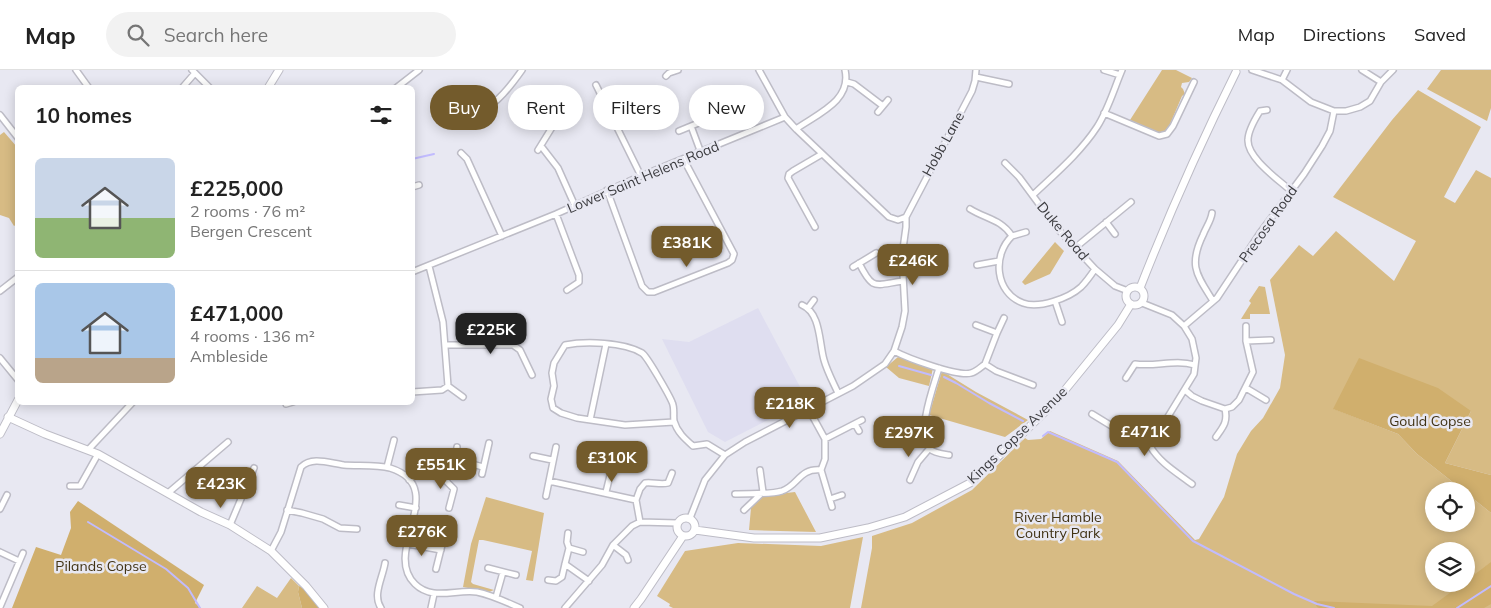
<!DOCTYPE html>
<html lang="en">
<head>
<meta charset="utf-8">
<style>
  body { margin:0; font-family:Mulish,sans-serif; background:#f2f2f2; color:#222; height:100vh; display:flex; flex-direction:column; font-size:19px; white-space:nowrap }
  * { box-sizing:border-box; margin:0 }
  p { font-size:16px; color:#767676 }
  .icon { flex:none; width:28px; height:28px; fill:none; stroke:currentColor; stroke-width:2; stroke-linecap:round; stroke-linejoin:round }
  .map { position:relative; flex:1; overflow:hidden }
  .sheet { position:absolute; left:15px; top:15px; width:400px; height:320px; display:flex; flex-direction:column; background:#fff; border-radius:8px; box-shadow:0 2px 12px #0003 }
  .sheet>* { flex:none }
  .top-card { position:absolute; left:430px; top:15px; width:475px; height:45px; display:flex; gap:10px }
  .controls { position:absolute; left:1425px; top:412px; display:grid; gap:10px }
  .controls a { display:grid; place-items:center; width:50px; height:50px; border-radius:50%; background:#fff; box-shadow:0 2px 12px #0003; font-size:25px }
  .price { position:absolute; translate:-50% -42px; padding:0 11px; border-radius:10px; background:#735b2c; color:#fff; font-size:16px; line-height:32px; filter:drop-shadow(0 1px 2px #0008) }
  .price::after { content:''; position:absolute; left:50%; top:30px; width:15px; height:11px; margin-left:-8px; background:inherit; clip-path:polygon(0 0,100% 0,50% 100%) }
  .price.active { background:#222; color:#fff }
  ul { padding:0; list-style:none }
  li { display:flex; align-items:center; gap:15px; height:125px; padding:0 20px }
  li+li { border-top:1px solid #e0e0e0 }
  li span { display:grid; place-items:center; flex:none; width:140px; height:100px; border-radius:8px; color:#555 }
  li>.icon { margin-inline-start:auto }
  span .icon { width:60px; height:60px; fill:#fffc; stroke-width:1 }
  li b { font-size:21px }
  h2 { display:flex; justify-content:space-between; align-items:center; height:60px; padding:0 20px; font-size:21px }
  .pill { padding:0 18px; border-radius:22px; background:#fff; box-shadow:0 2px 12px #0003; font-size:18px; line-height:45px }
  .pill.active { background:#735b2c; color:#fff }
  header { display:flex; align-items:center; gap:30px; box-sizing:border-box; height:70px; padding:0 25px; background:#fff; border-bottom:1px solid #e0e0e0 }
  header strong { font-size:24px }
  nav { display:flex; gap:28px; margin-inline-start:auto; font-size:18px }
  .search { width:350px; height:45px; background:#f2f2f2; display:flex; align-items:center; gap:12px; box-sizing:border-box; padding:0 18px; border-radius:28px; color:#767676; font-size:19px }
  .map>svg:first-child { display:block }
  .built { fill:#dfdef0 }
  .green { fill:#d7bb84; fill-rule:evenodd }
  .forest { fill:#d0af6d }
  .lines { fill:none; stroke-linecap:round; stroke-linejoin:round }
  .stream { stroke:#c1bbfe; stroke-width:2 }
  .street-casing { stroke:#bdbcc6; stroke-width:8 }
  .secondary-casing { stroke:#bdbcc6; stroke-width:9 }
  .street { stroke:#fff; stroke-width:5 }
  .secondary { stroke:#fff; stroke-width:7 }
  .labels { text-anchor:middle; dominant-baseline:central; stroke-width:5; stroke-linejoin:round; paint-order:stroke }
  .street-label { font-size:14px; fill:#3b3b3f; stroke:#e8e8f2 }
  .park-label { font-size:14px; fill:#403214; stroke:#e8e8f2 }
</style>
</head>
<body>
<header>
<strong>Map</strong>
<div class="search"><svg class="icon" aria-label="search" viewBox="0 0 24 24"><circle cx="10" cy="10" r="6"/><path d="M15 15l6 6"/></svg>Search here</div>
<nav><a>Map</a><a>Directions</a><a>Saved</a></nav>
</header>
<div class="map">
<svg width="1491" height="538" viewBox="0 0 1491 538">
  <rect width="100%" height="100%" fill="#e8e8f2"/>
  <path class="built" d="M758 238 807 330 725 372 708 362 662 269 689 272Z"/>
  <path class="green" d="M1162 0H1176L1192 8 1189 12 1182 13 1181 17 1183 19 1185 24 1182 26 1168 59 1162 64 1130 50Z
    M1441 0H1491V38L1487 51 1427 19Z
    M1418 20 1481 57 1444 127 1455 133 1476 100 1491 108V405L1445 393 1471 341 1335 337 1334 339 1398 364 1417 384 1464 421H1434V454H1466V423L1491 443V538H861L872 478V466L912 453 972 420 1025 368 1028 370 1041 369 1050 361 1118 391 1195 470 1199 469 1224 427 1237 384 1251 361 1263 348 1280 318 1285 285 1270 210 1299 175 1313 186 1336 161 1394 211 1416 171 1333 127 1392 50ZM1434 481H1466V514H1434Z
    M4 62 17 77V154L14 156 9 148 0 145V65Z
    M1055 172 1064 181 1050 204 1025 215 1022 212Z
    M1259 216 1265 217 1270 244H1250V249H1241L1251 233 1249 231Z
    M898 287 933 298 929 316 899 308 886 297Z
    M942 301 976 322 1028 350 1005 367 929 345Z
    M795 422 816 462 749 460 752 427Z
    M486 427 544 443 533 511 526 510 532 481 483 470H479L471 512 473 514 494 520 489 522 463 517 471 474Z
    M863 467 850 538H673L669 536 670 534 657 526 685 481 738 473 821 476Z
    M291 508 299 516 298 522 302 538H242L257 516 277 528Z"/>
  <path class="forest" d="M1359 288 1438 318 1471 341 1445 393 1491 405V443L1466 423V421H1464L1417 384 1398 364 1333 339Z
    M78 431 204 515 195 533 201 538H12L36 477 61 485 71 458 70 442Z
    M1491 492V534L1484 538H1319L1317 537 1314 531 1432 536 1462 514H1466V511Z
    M299 516 304 519 320 538H302L298 522Z"/>
  <g class="lines">
    <path class="stream" d="M412 89 434 84
      M899 296 931 305
      M944 307 956 313 989 333 1023 351
      M1043 366 1048 362 1117 392 1193 471 1294 524 1317 534 1334 538
      M88 452 166 499 188 518 200 538
      M1457 538 1491 516"/>
    <defs>
      <path id="street" d="M76 0 89 18
        M192 0 210 18
        M759 0 785 47 796 59 889 147 898 150 906 147
        M1104 0 1120 5
        M1252 0 1282 10 1311 32 1334 41H1346L1360 37 1370 31 1381 12 1393 0
        M1362 0 1381 12
        M666 6 669 3 678 0
        M976 7 1009 14
        M1282 10 1287 0
        M847 12 854 14 883 36
        M596 15 641 106
        M182 18 195 3
        M396 18 419 0
        M457 26 473 39 480 43C498 32 510 17 522 0
        M1267 40 1260 41C1255 49 1248 61 1248 70 1247 88 1279 110 1291 121
        M878 42 888 30
        M1104 43 1159 66 1167 64 1173 56 1194 12
        M0 45 18 68
        M691 56 701 83
        M796 59C817 44 852 31 845 0
        M679 61 701 52
        M541 76 558 98 575 136
        M538 80 551 59
        M461 83 467 89 502 166
        M1005 93 1019 107 1056 157 1095 199 1115 216 1128 221
        M412 117 419 115
        M607 120 642 216 648 222H654L728 193 732 190 734 184 684 90
        M1033 125C1055 104 1080 83 1097 57 1108 40 1114 19 1122 0
        M970 139C986 149 1001 149 1012 166 992 185 995 223 1023 233 1039 239 1069 228 1081 217 1086 212 1091 205 1095 199
        M1212 143C1211 151 1206 157 1203 165 1188 196 1197 205 1213 231
        M556 144 579 205V212L567 220
        M906 147 972 21 975 11 976 0
        M1106 152 1115 164
        M815 157 788 108 789 104 793 101 822 84
        M1012 166 1026 162
        M1076 177 1131 132
        M859 193C873 221 874 215 903 211
        M977 195 999 191
        M429 196 443 252 448 316 463 327
        M853 197 876 183
        M412 202 556 144 641 106 785 47
        M0 221 18 207
        M1055 231 1062 252
        M1142 233 1172 245 1184 256 1192 269 1196 288 1194 304 1150 376C1160 393 1176 402 1192 414
        M802 235C821 243 819 273 824 290 827 301 833 312 838 323
        M808 238 814 230
        M976 255 997 263 985 294
        M1184 256 1217 228 1260 163 1304 104 1322 76 1330 61 1334 41
        M1246 256V271
        M997 263 1004 248
        M445 275H513L520 280 532 305
        M894 281C907 288 958 307 971 303 976 302 981 297 985 294L996 301 1033 315
        M0 288 18 310
        M939 298C934 315 915 365 930 379 934 383 943 384 949 385
        M1126 308 1135 294C1156 297 1174 289 1195 295
        M1246 318 1266 330
        M1185 320 1192 326 1202 331 1225 339 1232 337 1239 330 1253 302 1246 271 1271 270
        M412 322 442 320 448 316
        M286 334 293 332
        M808 338 825 369V389L821 400 832 437
        M1092 344 1141 374 1150 376
        M590 350 606 274
        M674 352 625 355 577 348 561 343 553 338 551 329 554 316 552 303 554 293 565 275C585 271 624 272 642 283 647 286 669 325 672 332 675 338 673 345 674 351 677 362 685 369 693 376L707 374 725 385
        M855 354 859 361
        M1216 367C1223 357 1228 352 1225 339
        M825 369 862 350
        M88 380 133 332
        M533 386 552 390
        M455 392 457 377
        M387 397 394 370
        M446 403 447 412 454 419 449 438
        M482 404 489 373
        M409 410 424 399 446 403 455 392 461 391 483 397
        M910 410 918 392 929 379
        M549 411 636 430 640 452
        M70 416H80L98 384
        M606 422 614 389
        M168 423 228 372
        M735 424C748 423 769 425 782 421 799 415 799 398 821 400
        M546 426 556 377
        M830 429 842 425
        M636 430 640 419 645 413C653 412 661 415 668 413L672 403
        M399 435 416 438
        M0 439 7 425
        M287 440 302 443 323 449 340 458 357 459
        M744 440 763 422 760 400
        M690 448 705 410 725 385 745 372 853 316 885 294 894 281 902 257 905 241 902 186 906 157V147
        M230 455 254 398
        M408 474 441 480
        M613 475 626 485 628 490
        M569 478 583 482
        M271 481 281 462 301 397C312 386 329 393 344 395 358 396 377 395 390 398 451 417 381 481 415 514 432 531 456 519 477 522 492 525 506 532 520 538
        M0 482 19 491
        M565 494 589 511
        M488 498 516 505
        M436 499 444 467
        M548 510 556 511 562 507 565 494 569 478 567 472 568 463
        M496 527 503 502
        M0 537 23 483
        M381 538C372 525 383 507 385 493
        M431 538 434 524
        M565 538 602 495 613 475 632 456 640 452 677 453"/>
      <path id="secondary" d="M268 18 279 0
        M1126 226a9 9 0 1 1 18 0a9 9 0 1 1-18 0Z
        M1140 218C1169 144 1200 74 1236 2
        M8 347 45 364 98 384 201 442 230 455 271 481 306 516 324 538
        M0 364 18 330
        M677 457a9 9 0 1 1 18 0a9 9 0 1 1-18 0Z
        M695 460 754 468H820L868 458 905 447 970 413 1023 363 1056 331 1118 255 1131 234
        M634 538 641 529 683 466"/>
    </defs>
    <use href="#street" class="street-casing"/>
    <use href="#secondary" class="secondary-casing"/>
    <use href="#street" class="street"/>
    <use href="#secondary" class="secondary"/>
  </g>
  <g class="labels">
    <g class="street-label">
      <text transform="translate(943 74) rotate(-61)">Hobb Lane</text>
      <text transform="translate(643 107) rotate(-23)">Lower Saint Helens Road</text>
      <text transform="translate(1268 154) rotate(-55)">Precosa Road</text>
      <text transform="translate(1063 161) rotate(50)">Duke Road</text>
      <text transform="translate(1017 365) rotate(-44)">Kings Copse Avenue</text>
    </g>
    <g class="park-label">
      <text x="1430" y="351">Gould Copse</text>
      <text x="1058" y="447">River Hamble<tspan x="1058" dy="16">Country Park</tspan></text>
      <text x="101" y="496">Pilands Copse</text>
    </g>
  </g>
</svg>
<div class="controls">
<a><svg class="icon" aria-label="locate" viewBox="0 0 24 24"><circle cx="12" cy="12" r="6"/><path d="M12 2v4M12 18v4M2 12h4M18 12h4"/></svg></a>
<a><svg class="icon" aria-label="layers" viewBox="0 0 24 24"><path d="M12 4l9 5-9 5-9-5zM3 14l9 5 9-5"/></svg></a>
</div>
<b class="price" style="left:687px;top:198px">£381K</b>
<b class="price" style="left:913px;top:216px">£246K</b>
<b class="price active" style="left:491px;top:285px">£225K</b>
<b class="price" style="left:790px;top:359px">£218K</b>
<b class="price" style="left:1145px;top:387px">£471K</b>
<b class="price" style="left:909px;top:388px">£297K</b>
<b class="price" style="left:612px;top:413px">£310K</b>
<b class="price" style="left:441px;top:420px">£551K</b>
<b class="price" style="left:221px;top:439px">£423K</b>
<b class="price" style="left:422px;top:487px">£276K</b>
<div class="top-card">
<a class="pill active">Buy</a>
<a class="pill">Rent</a>
<a class="pill">Filters</a>
<a class="pill">New</a>
</div>
<section class="sheet">
<h2>10 homes<svg class="icon" aria-label="filters" viewBox="0 0 24 24"><path d="M4 7h16M4 17h16"/><circle cx="9" cy="7" r="2"/><circle cx="15" cy="17" r="2"/></svg></h2>
<ul>
<li><span style="background:linear-gradient(#c9d6e8 60%,#8fb573 0)"><svg class="icon" aria-label="home" viewBox="0 0 24 24"><path d="M3 11l9-7 9 7M6 9v11h12V9"/></svg></span><div><b>£225,000</b><p>2 rooms · 76 m²</p><p>Bergen Crescent</p></div></li>
<li><span style="background:linear-gradient(#a9c7e8 75%,#b9a48a 0)"><svg class="icon" aria-label="home" viewBox="0 0 24 24"><path d="M3 11l9-7 9 7M6 9v11h12V9"/></svg></span><div><b>£471,000</b><p>4 rooms · 136 m²</p><p>Ambleside</p></div></li>
</ul>
</section>
</div>
</body>
</html>
